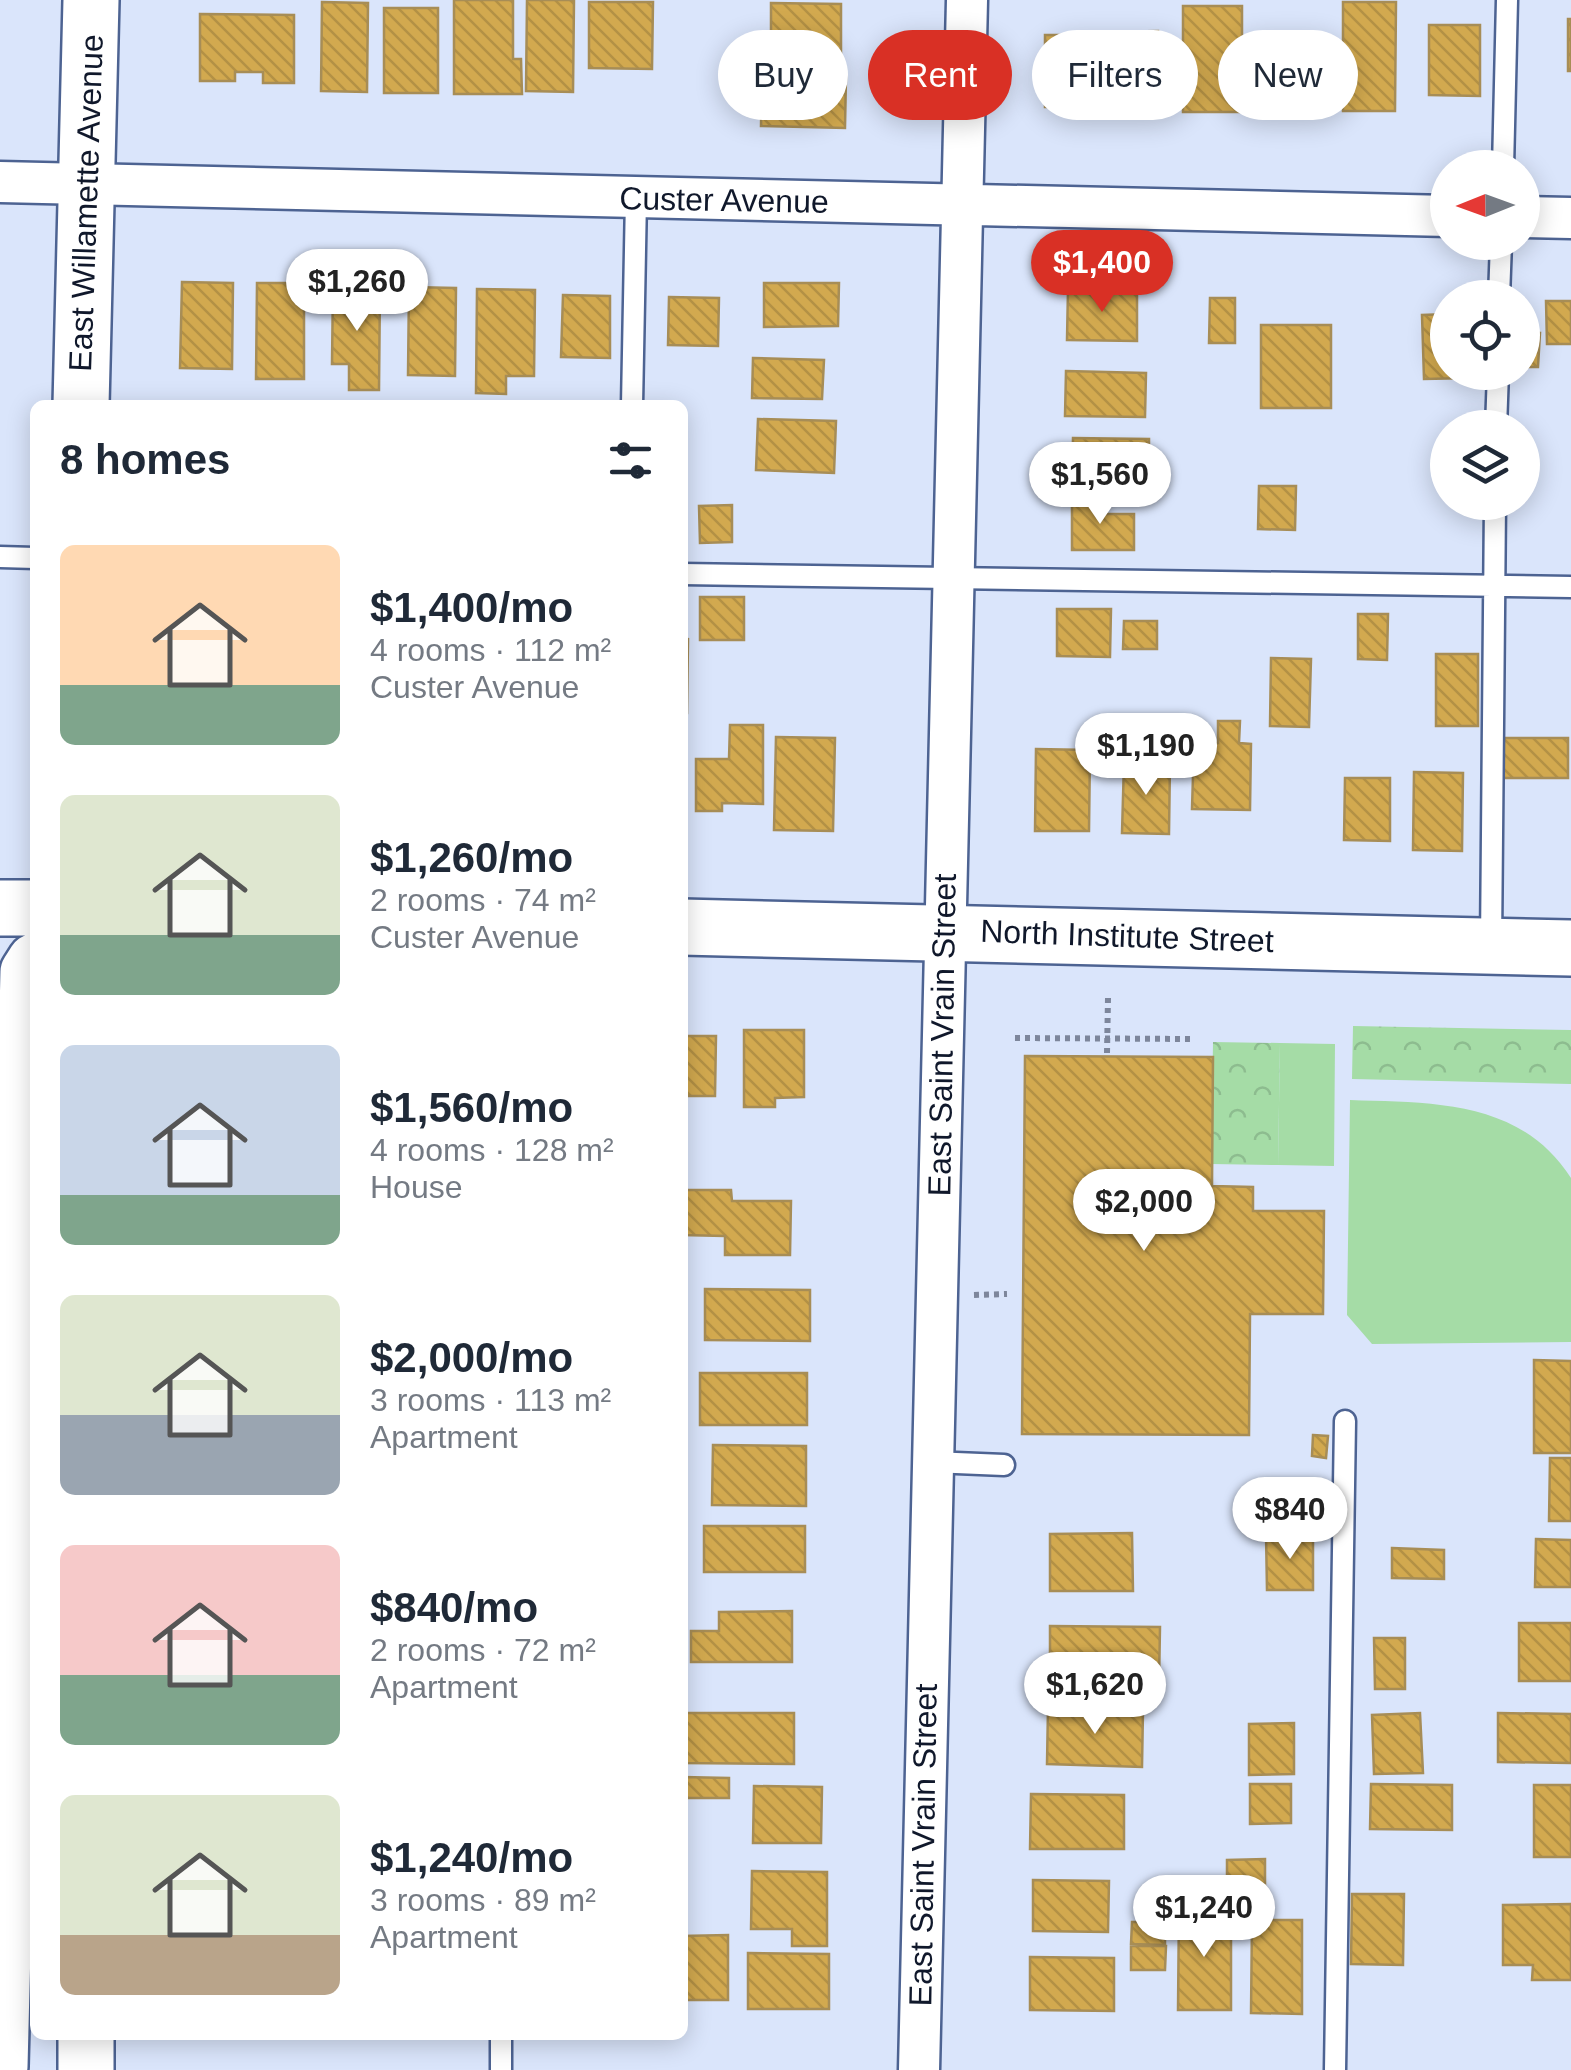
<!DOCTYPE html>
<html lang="en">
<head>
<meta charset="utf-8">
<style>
  body { margin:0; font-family:Helvetica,sans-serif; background:#f2f2f3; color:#1f2937; height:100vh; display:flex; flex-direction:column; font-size:38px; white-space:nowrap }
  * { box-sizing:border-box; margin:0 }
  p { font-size:32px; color:#747a83 }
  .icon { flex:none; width:55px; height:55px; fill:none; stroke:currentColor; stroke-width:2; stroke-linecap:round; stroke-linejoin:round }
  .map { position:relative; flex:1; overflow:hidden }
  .panel { position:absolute; left:30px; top:400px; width:658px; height:1640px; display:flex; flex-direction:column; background:#fff; border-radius:15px; box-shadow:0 5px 25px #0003 }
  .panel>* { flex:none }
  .guide { position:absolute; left:718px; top:30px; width:702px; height:90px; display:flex; gap:20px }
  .needle { width:65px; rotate:269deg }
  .controls { position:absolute; left:1430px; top:150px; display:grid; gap:20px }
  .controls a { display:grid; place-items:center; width:110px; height:110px; border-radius:50%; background:#fff; box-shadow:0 5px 25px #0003; font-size:50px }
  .price { position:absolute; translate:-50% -85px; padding:0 22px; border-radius:35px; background:#fff; color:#222; font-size:32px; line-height:65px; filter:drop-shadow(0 2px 5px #0008) }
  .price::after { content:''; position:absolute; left:50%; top:60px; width:30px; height:22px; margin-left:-15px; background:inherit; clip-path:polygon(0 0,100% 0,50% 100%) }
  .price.selected { background:#d93025; color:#fff }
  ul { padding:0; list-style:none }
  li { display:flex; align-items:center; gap:30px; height:250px; padding:0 30px }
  li span { display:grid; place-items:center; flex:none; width:280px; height:200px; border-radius:15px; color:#555 }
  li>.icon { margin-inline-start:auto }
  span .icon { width:120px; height:120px; fill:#fffc; stroke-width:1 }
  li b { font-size:42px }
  h2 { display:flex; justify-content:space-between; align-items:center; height:120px; padding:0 30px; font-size:42px }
  .chip { padding:0 35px; border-radius:45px; background:#fff; box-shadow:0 5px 25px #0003; font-size:35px; line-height:90px }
  .chip.selected { background:#d93025; color:#fff }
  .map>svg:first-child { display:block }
  .park { fill:url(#park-crowns) }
  .pitch { fill:#a5dca6 }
  .building { fill:url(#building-back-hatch); stroke:#a78d56; stroke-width:2.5 }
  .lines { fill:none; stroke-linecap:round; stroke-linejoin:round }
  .lane-casing { stroke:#4d6392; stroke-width:25 }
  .street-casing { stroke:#4d6392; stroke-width:45 }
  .secondary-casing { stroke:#4d6392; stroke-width:60 }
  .path { stroke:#7d869b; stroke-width:6; stroke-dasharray:5 5; stroke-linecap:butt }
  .lane { stroke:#fff; stroke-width:20 }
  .street { stroke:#fff; stroke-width:40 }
  .secondary { stroke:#fff; stroke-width:55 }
  .labels { text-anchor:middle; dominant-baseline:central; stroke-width:10; stroke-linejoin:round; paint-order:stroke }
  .street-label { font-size:32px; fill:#10182b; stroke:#fff }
</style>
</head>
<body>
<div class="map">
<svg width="1571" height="2070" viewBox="0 0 1571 2070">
  <defs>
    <pattern id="park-crowns" width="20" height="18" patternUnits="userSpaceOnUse" patternTransform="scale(2.5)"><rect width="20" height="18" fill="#a5dca6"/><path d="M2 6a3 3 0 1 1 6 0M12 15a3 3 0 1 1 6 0" fill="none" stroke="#8dbc8f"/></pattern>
    <pattern id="building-back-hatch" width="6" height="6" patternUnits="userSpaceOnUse" patternTransform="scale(2.5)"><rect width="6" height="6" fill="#d2a94f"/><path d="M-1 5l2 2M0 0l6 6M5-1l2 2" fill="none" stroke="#b39145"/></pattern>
  </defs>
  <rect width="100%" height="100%" fill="#dae5fb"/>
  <path class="park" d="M1353 1026 1571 1030V1084L1352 1079Z
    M1213 1042 1280 1043 1278 1165 1211 1164Z"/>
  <path class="pitch" d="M1280 1043 1335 1044 1334 1166 1278 1165Z
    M1350 1100C1432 1103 1520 1099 1571 1178V1342L1372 1344 1347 1315Z"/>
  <path class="building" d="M454 0H513V59H521L522 94H454Z
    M527 0H574L573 92 526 91Z
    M322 2 368 3 367 92 321 91Z
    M589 2H653L652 69 589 68Z
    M1343 2H1396L1395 111H1343Z
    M771 3 841 4V56H771Z
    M1183 6H1242V112H1183Z
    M384 8H438V93H384Z
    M200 14 294 15V83H263V72H235V81H200Z
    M1568 19H1571V71H1568Z
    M1429 25H1480V96L1429 95Z
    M1158 31 1159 109H1109L1108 32Z
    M1273 33 1321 34 1319 113 1271 112Z
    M1045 35H1088V107H1045Z
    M762 75 846 76 845 128 761 126Z
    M182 282 233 283 232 369 180 368Z
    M257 283H304V379H256Z
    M764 283H839L838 326 764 327Z
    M333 285 380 286 379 390H349V364H332Z
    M409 287 456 288 455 376 408 375Z
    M477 289 535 290 534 376H506V394L476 393Z
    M1068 289H1137V341L1067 340Z
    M563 295 610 296V358L561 357Z
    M669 297 719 298 718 346 668 345Z
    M1210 298H1235V343H1209Z
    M1546 301H1571V344H1547Z
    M1448 314V372H1470V378L1424 379 1422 315Z
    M1261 325H1331V408H1261Z
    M1522 332 1540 333 1538 367H1522Z
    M753 358 824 360 822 399 752 398Z
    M1066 371 1146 373 1145 417 1065 416Z
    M758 419 836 421 834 473 756 470Z
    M1073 438 1149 439V490L1072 489Z
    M1259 486H1296L1295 530 1258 529Z
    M1105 498V514H1134V550H1072V499Z
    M732 505V542L700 543 699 506Z
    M700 597H744V640H700Z
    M1057 609H1111L1110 657 1057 656Z
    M1358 614H1388L1387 660 1358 659Z
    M1124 621H1157V649H1123Z
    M682 638 688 639 687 713H682Z
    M1436 654H1478V726H1436Z
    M1271 658 1311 659 1309 727 1270 726Z
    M1218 721H1240L1239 743 1251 744 1250 810 1192 809 1194 743H1218Z
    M730 725H763V804L722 803V811H696V759H729Z
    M776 737 835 738 833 831 774 830Z
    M1500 738H1568V778H1500Z
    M1036 749 1090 750 1089 831H1035Z
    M1124 762H1170L1169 834 1122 833Z
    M1414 772 1463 773 1462 851 1413 850Z
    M1345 778H1390V841L1344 840Z
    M744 1030H804V1097L775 1098V1107H744Z
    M682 1036H716L715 1096H682Z
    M1025 1056 1213 1057 1212 1186 1253 1187V1211H1324L1323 1314H1250L1249 1435 1022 1434Z
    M682 1190H731L732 1201H791L790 1255H725V1236L682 1235Z
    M705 1289 810 1290V1341L705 1340Z
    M1534 1360 1571 1361V1453H1534Z
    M700 1373H807V1425H700Z
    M1313 1435 1328 1436 1326 1458 1312 1456Z
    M713 1445 806 1446V1506L712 1505Z
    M1550 1458H1571V1521H1549Z
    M704 1526H805V1572H704Z
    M1132 1533 1133 1591H1050V1534Z
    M1266 1534H1313V1590H1267Z
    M1536 1539 1571 1540V1587H1535Z
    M1392 1548 1444 1550V1579L1392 1578Z
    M792 1611V1662H691V1631H719V1612Z
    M1519 1623H1571V1681H1519Z
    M1050 1626 1160 1627 1159 1684 1050 1682Z
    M1374 1638H1405V1689H1375Z
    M1048 1708 1143 1710 1142 1767 1047 1764Z
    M682 1713H794V1764L682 1763Z
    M1420 1713 1423 1773 1374 1774 1372 1715Z
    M1498 1713 1571 1714V1763L1498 1762Z
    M1294 1723V1774L1249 1775V1724Z
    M682 1777 729 1778V1798H682Z
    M1250 1784H1291V1823L1250 1824Z
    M1371 1784 1452 1785V1830L1370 1829Z
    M1534 1785H1571V1857H1534Z
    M754 1786 822 1787 821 1843H753Z
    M1031 1794 1124 1795V1849H1030Z
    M1265 1859V1897H1227V1860Z
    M752 1871 827 1872V1946H792V1929H751Z
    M1033 1880 1109 1881 1108 1932 1033 1931Z
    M1352 1894H1404L1403 1965 1351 1964Z
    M1571 1904V1980H1532L1533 1965H1503V1905Z
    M1179 1905 1215 1906 1216 1924 1231 1925V2010H1178Z
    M1252 1920H1302V2014L1251 2013Z
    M1132 1922H1165V1945L1131 1944Z
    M728 1935V2000H682V1936Z
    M1131 1946H1166L1165 1970H1131Z
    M748 1953 829 1954V2009H748Z
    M1030 1957 1114 1958V2011L1030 2010Z"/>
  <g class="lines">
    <defs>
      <path id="lane" d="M1503 168 1507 0
        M1499 298 1501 242
        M632 405 636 198
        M1496 428 1498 372
        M0 557 35 558
        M682 574 1571 587
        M1491 945 1495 502
        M932 1462 1004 1465
        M501 2070V2035
        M1335 2070 1345 1421"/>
      <path id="street" d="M0 182 1448 216
        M1522 217 1571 218
        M919 2070 967 0"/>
      <path id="secondary" d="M81 405 91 0
        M0 908H35
        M682 927 1571 948
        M0 2066 28 972 35 961
        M86 2070V2035"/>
    </defs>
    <use href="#lane" class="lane-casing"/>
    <use href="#street" class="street-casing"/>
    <use href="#secondary" class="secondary-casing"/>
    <path class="path" d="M1015 1038 1192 1039
      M1107 1053 1108 998
      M974 1295 1007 1294"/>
    <use href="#lane" class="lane"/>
    <use href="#street" class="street"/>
    <use href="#secondary" class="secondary"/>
  </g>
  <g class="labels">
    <g class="street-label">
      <text transform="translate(724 200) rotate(1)">Custer Avenue</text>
      <text transform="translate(86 203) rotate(-88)">East Willamette Avenue</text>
      <text transform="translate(1127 936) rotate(2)">North Institute Street</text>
      <text transform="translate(942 1035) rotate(-89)">East Saint Vrain Street</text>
      <text transform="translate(923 1845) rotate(-89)">East Saint Vrain Street</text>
    </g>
  </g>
</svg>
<div class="controls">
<a><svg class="needle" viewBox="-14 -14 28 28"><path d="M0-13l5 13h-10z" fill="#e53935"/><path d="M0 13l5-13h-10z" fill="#747a83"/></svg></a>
<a><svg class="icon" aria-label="locate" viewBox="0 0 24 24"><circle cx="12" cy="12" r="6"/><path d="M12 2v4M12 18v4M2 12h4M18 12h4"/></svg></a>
<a><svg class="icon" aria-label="layers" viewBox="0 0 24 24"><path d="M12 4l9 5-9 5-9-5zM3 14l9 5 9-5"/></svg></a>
</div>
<b class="price selected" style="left:1102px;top:315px">$1,400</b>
<b class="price" style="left:357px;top:334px">$1,260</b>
<b class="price" style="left:1100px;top:527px">$1,560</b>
<b class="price" style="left:1146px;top:798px">$1,190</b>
<b class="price" style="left:1144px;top:1254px">$2,000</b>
<b class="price" style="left:1290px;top:1562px">$840</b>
<b class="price" style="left:1095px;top:1737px">$1,620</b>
<b class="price" style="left:1204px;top:1960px">$1,240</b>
<div class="guide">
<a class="chip">Buy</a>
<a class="chip selected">Rent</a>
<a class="chip">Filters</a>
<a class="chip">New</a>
</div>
<section class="panel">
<h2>8 homes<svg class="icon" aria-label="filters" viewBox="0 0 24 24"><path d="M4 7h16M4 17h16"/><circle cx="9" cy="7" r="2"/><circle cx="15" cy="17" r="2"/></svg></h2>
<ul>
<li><span style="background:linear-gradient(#ffd9b3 70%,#7fa58c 0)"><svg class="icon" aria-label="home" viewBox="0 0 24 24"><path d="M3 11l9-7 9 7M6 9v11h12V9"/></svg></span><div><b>$1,400/mo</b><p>4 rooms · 112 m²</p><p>Custer Avenue</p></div></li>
<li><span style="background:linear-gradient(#dfe7d0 70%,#7fa58c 0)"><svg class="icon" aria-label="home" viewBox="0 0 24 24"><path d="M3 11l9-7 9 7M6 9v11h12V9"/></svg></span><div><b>$1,260/mo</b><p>2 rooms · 74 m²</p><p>Custer Avenue</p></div></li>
<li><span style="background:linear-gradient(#c9d6e8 75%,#7fa58c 0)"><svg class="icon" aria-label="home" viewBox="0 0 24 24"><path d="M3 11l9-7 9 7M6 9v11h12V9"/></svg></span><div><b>$1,560/mo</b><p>4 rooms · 128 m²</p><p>House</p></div></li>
<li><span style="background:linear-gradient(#dfe7d0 60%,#9aa5b1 0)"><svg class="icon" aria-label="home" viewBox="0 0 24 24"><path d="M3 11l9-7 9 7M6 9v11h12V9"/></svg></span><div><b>$2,000/mo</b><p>3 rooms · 113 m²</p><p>Apartment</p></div></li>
<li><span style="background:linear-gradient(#f6c9c9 65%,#7fa58c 0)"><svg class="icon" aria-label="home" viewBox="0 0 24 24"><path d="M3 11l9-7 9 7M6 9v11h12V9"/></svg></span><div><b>$840/mo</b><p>2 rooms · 72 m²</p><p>Apartment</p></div></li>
<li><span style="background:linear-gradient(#dfe7d0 70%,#b9a48a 0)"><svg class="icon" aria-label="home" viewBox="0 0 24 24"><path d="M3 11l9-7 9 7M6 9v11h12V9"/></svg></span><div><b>$1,240/mo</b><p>3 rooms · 89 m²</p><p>Apartment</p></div></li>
</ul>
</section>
</div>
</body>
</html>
